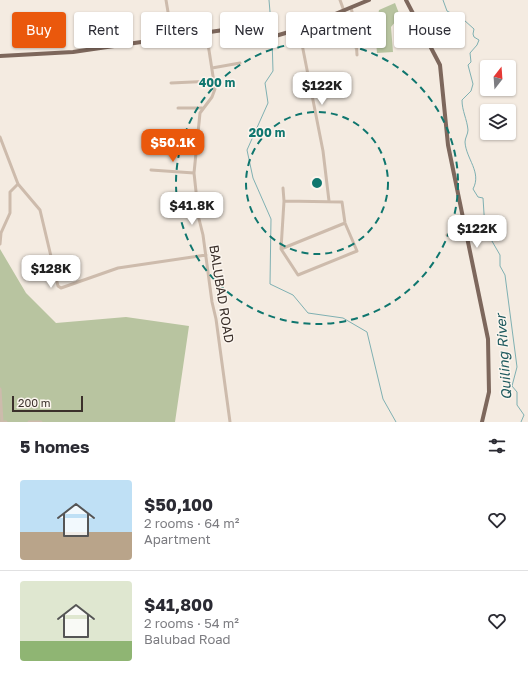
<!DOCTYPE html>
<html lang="en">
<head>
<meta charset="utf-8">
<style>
  body { margin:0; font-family:"Golos Text",sans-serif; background:#f7f7f7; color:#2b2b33; height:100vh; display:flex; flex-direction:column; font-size:15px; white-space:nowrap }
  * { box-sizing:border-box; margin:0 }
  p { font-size:13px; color:#7c7c81 }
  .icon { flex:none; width:22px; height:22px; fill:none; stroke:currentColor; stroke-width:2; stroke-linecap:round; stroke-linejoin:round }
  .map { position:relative; height:422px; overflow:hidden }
  .panel { display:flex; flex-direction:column; background:#fff; flex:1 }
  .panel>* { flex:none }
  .banner { position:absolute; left:12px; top:12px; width:504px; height:36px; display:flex; gap:8px }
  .needle { width:26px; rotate:17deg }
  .buttons { position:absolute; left:480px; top:60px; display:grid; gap:8px }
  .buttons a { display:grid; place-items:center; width:36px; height:36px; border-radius:4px; background:#fff; box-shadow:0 1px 3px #0004; font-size:20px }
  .scale { position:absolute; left:12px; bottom:10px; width:71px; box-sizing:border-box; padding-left:4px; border:2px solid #3b302b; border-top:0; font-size:11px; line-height:14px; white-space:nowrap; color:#3b302b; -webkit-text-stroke:3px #fbf5ee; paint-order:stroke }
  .price { position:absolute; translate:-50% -34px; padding:0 9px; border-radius:8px; background:#fff; color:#222; font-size:13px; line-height:26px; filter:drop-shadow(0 1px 2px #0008) }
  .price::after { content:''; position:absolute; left:50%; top:24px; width:12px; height:9px; margin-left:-6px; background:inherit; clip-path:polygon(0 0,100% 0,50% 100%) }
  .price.active { background:#ea580c; color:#fff }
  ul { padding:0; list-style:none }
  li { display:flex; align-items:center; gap:12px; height:100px; padding:0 20px }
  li+li { border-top:1px solid #e1e1e2 }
  li span { display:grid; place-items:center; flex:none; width:112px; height:80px; border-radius:4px; color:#555 }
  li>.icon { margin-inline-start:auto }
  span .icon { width:48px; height:48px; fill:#fffc; stroke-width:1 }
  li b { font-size:17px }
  h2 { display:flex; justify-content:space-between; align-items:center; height:48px; padding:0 20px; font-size:17px }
  .chip { padding:0 14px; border-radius:4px; background:#fff; box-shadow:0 1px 3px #0004; font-size:14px; line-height:36px }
  .chip.active { background:#ea580c; color:#fff }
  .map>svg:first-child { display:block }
  .green { fill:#b8c4a0 }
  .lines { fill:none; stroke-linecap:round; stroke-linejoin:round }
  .stream { stroke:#7fb0b2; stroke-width:1 }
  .minor { stroke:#cdbbac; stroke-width:3 }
  .major { stroke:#7d675c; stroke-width:4 }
  .ring { fill:none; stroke:#0f766e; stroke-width:2; stroke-dasharray:7 5 }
  .labels { text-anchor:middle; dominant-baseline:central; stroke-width:3; stroke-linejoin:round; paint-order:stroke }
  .street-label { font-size:13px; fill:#3b302b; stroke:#fbf5ee }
  .water-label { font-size:14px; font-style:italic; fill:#1f5a5e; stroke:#fbf5ee }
  .centre { fill:#0f766e; stroke:#fbf5ee; stroke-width:2 }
  .ring-label { font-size:12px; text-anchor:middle; font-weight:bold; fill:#0f766e; stroke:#fbf5ee; stroke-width:3; stroke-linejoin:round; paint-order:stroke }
</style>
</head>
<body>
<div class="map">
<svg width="528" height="422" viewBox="0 0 528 422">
  <rect width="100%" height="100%" fill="#f4ebe1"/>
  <path class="green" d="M395 3 400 16 391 27 393 52 377 53 375 30 379 10Z
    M0 249 26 293 56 323 126 317 189 326 175 422H0Z"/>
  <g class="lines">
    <path class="stream" d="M269 0 272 35
      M443 0 447 11 464 20 474 29 473 34 474 37 479 40 477 45 470 53 471 62 468 65 473 84 471 91 462 100C462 111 467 119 468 130 468 134 465 138 465 142 466 159 482 172 473 189L478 197 483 198 485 229 500 255V266L505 275 517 367 512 386 517 392V405L524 415 521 422
      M272 38 273 71 265 83 268 103 247 150 253 178 271 219 270 284 293 295 308 313 343 318 367 332 383 399 396 422"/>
    <path class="minor" d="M166 0 172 36
      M340 0 344 11
      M351 8 355 23 357 55
      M402 23 406 18 414 14
      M242 27 240 18 244 16
      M299 29 323 151 329 201
      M206 31 215 89 212 97 200 113 194 173 199 219 203 235 212 302 216 319 230 422
      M212 68 240 63
      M171 83 214 81
      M178 108H202
      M0 137 18 184 40 210 58 286 61 288 118 268 206 255
      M151 170 194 173
      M283 188 284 201 281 249 298 275 357 251 345 223 342 202 284 201
      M447 235 466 230
      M0 244 1 233 10 213V192L18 184
      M281 249 345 223
      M0 389 2 422
      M0 422H6
      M29 422H41"/>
    <path class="major" d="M406 0 440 65 448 145 488 339 489 392 482 422
      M0 56 73 52 244 27C254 27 262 37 272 37L299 29 369 0"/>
  </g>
  <g class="ring">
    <circle cx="317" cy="183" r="71"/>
    <circle cx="317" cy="183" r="141"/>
  </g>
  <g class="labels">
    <g class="street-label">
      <text transform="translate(222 294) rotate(81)">BALUBAD ROAD</text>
    </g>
    <g class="water-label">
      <text transform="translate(503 357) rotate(-94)">Quiling River</text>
    </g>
  </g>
  <circle cx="317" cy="183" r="6" class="centre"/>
  <g class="ring-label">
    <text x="217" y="87">400 m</text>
    <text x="267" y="137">200 m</text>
  </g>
</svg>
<div class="buttons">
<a><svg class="needle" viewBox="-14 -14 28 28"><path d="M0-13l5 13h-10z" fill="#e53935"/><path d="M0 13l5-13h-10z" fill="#7c7c81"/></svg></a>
<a><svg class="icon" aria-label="layers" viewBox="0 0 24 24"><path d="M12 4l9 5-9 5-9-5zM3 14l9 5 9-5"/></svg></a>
</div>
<div class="scale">200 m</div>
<b class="price" style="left:322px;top:106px">$122K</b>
<b class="price active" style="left:173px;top:163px">$50.1K</b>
<b class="price" style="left:192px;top:226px">$41.8K</b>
<b class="price" style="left:477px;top:249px">$122K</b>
<b class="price" style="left:51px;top:289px">$128K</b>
<div class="banner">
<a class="chip active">Buy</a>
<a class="chip">Rent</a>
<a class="chip">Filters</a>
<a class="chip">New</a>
<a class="chip">Apartment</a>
<a class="chip">House</a>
</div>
</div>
<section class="panel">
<h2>5 homes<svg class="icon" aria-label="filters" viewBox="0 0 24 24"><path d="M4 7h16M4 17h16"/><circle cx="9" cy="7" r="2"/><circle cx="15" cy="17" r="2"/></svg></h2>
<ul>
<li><span style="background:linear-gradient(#bfe0f5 65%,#b9a48a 0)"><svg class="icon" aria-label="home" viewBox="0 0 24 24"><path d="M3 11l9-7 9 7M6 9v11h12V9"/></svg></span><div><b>$50,100</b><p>2 rooms · 64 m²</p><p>Apartment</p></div><svg class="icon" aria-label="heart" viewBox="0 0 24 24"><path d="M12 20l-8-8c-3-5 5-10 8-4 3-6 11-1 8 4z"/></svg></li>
<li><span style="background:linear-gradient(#dfe7d0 75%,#8fb573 0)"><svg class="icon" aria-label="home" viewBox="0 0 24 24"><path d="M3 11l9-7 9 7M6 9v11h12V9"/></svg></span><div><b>$41,800</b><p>2 rooms · 54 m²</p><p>Balubad Road</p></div><svg class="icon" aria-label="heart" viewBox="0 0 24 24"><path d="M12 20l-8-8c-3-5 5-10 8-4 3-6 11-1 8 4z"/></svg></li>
</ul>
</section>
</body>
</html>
